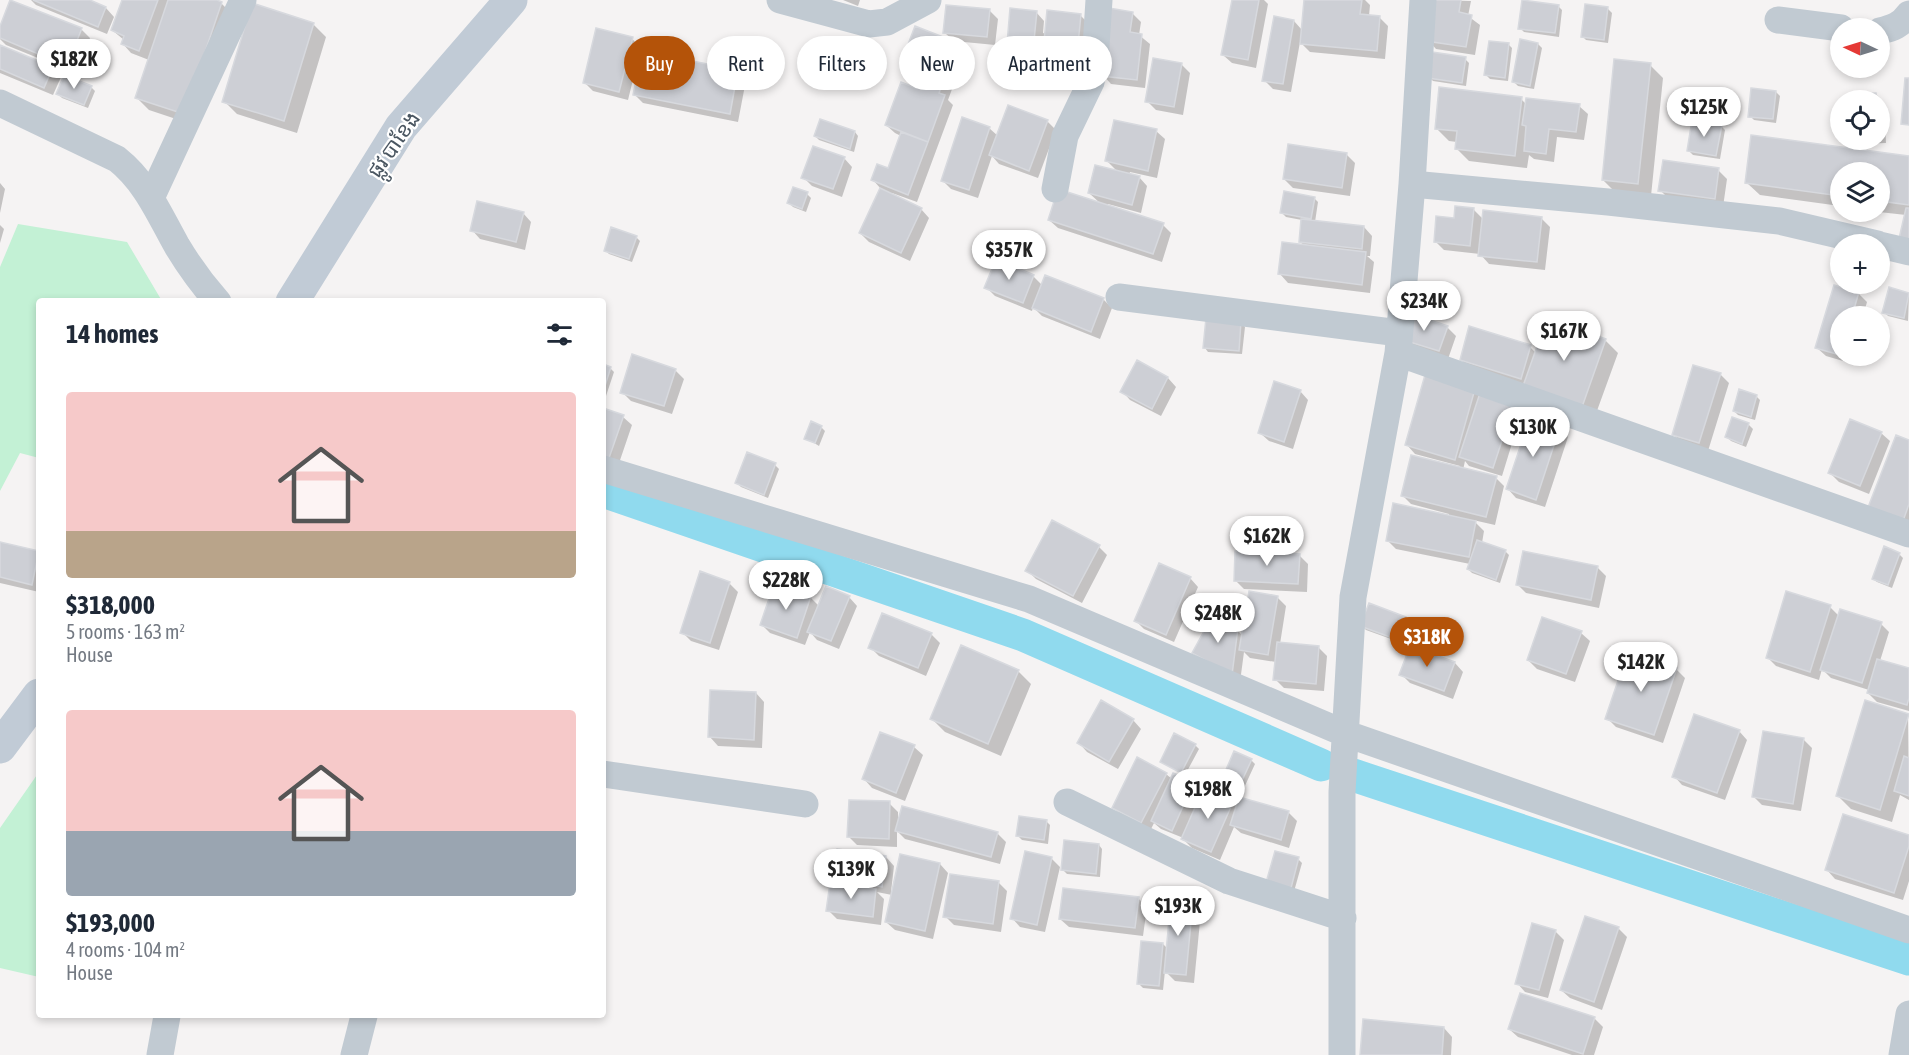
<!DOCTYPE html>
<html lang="en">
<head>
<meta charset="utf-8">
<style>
  body { margin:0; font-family:"Asap Condensed","Noto Sans Khmer",sans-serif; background:#f2f2f3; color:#1f2937; height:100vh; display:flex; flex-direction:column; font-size:22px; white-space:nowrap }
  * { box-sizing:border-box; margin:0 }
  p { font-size:20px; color:#747a83 }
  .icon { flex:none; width:33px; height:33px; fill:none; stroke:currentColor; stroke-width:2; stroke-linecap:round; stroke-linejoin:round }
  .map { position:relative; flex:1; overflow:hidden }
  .sheet { position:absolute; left:36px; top:298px; width:570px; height:720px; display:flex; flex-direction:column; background:#fff; border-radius:6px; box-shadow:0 3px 9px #0003 }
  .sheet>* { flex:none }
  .guide { position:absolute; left:624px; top:36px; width:570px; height:54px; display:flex; gap:12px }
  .needle { width:39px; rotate:274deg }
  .fabs { position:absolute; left:1830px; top:18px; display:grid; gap:12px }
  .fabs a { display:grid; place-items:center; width:60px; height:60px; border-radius:50%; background:#fff; box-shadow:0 3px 9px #0003; font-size:30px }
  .price { position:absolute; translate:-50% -51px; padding:0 14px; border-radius:21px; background:#fff; color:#222; font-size:20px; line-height:39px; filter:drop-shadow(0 2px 3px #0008) }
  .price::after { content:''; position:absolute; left:50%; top:36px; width:18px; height:14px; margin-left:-9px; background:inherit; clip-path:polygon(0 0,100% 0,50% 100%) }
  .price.active { background:#b45309; color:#fff }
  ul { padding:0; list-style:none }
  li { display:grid; align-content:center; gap:12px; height:318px; padding:0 30px }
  li span { display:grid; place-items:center; height:186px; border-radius:6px; color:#555 }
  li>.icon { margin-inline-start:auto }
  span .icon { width:108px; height:108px; fill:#fffc; stroke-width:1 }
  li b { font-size:26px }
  h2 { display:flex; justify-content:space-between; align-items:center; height:72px; padding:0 30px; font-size:26px }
  .pill { padding:0 21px; border-radius:27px; background:#fff; box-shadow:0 3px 9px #0003; font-size:21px; line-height:54px }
  .pill.active { background:#b45309; color:#fff }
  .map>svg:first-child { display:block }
  .green { fill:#c3f1d5 }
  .shadow { fill:#0003 }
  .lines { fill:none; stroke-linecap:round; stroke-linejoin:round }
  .canal { stroke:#90daee; stroke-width:33 }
  .building { fill:#cdcfd5; stroke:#d7d9de; stroke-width:1.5 }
  .street { stroke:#c1cad2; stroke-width:27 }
  .secondary { stroke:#c1cbd6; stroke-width:33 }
  .labels { text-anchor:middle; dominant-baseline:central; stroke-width:4.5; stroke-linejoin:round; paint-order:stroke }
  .street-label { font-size:21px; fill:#4a5661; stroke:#fff }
</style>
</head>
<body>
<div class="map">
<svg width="1909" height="1055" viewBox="0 0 1909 1055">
  <rect width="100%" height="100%" fill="#f5f3f3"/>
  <path class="green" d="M18 224 127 242 162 301 39 302V458L20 453 0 491V267Z
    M39 772V977L0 968V828Z"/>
  <path class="shadow" d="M31 0H86L106 8 114 17 107 34 36 5Z
    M124 0H212L221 3 234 16 197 126 149 110 136 97 149 60 131 53 123 44 124 40 112 30Z
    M843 0H860L858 6Z
    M1233 0H1264L1268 4 1256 68 1232 63 1223 55Z
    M1305 0H1365L1370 5 1369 16 1379 17 1388 26 1385 59 1310 52 1300 42 1291 92 1273 89 1264 80 1294 21 1302 30Z
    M1434 0 1471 1 1468 16 1480 25 1475 55 1436 49 1428 40Z
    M1558 6 1562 10 1559 37 1524 32 1520 28Z
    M1608 9 1612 13 1608 43 1586 40 1582 36Z
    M989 10 998 19 995 45 954 41 945 33Z
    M1036 12 1044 21 1043 33 1046 34 1080 15 1089 24 1083 84 1051 80 1040 69 1039 78 1015 76 1006 67Z
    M1132 13 1141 22 1139 35 1150 44 1145 88 1111 84 1103 75Z
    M313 24 326 37 297 133 237 114 224 101Z
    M81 29 90 38 75 73 6 45 0 39V30Z
    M942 38 946 42 939 61 912 51 909 47Z
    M632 39 641 47 628 100 593 91 584 82Z
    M1508 44 1512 48 1508 81 1490 79 1486 75Z
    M1538 44 1542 48 1534 89 1518 86 1514 82Z
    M0 46 52 68 61 77 53 95 0 73Z
    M1465 59 1469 63 1466 86 1433 81 1429 77Z
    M927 64 947 72 955 81 948 100 953 105 917 202 892 193 891 195 921 209 929 218 910 261 869 242 860 233 881 189 873 180 889 170 901 136 895 133 886 125 917 90Z
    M1181 64 1190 73 1183 115 1156 110 1147 101Z
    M1650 65 1663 78 1651 196 1616 193 1603 180Z
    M737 72 746 80 738 122 643 103 634 94Z
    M91 87 95 91 88 108 62 98 58 94Z
    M1776 92 1780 96 1776 123 1754 120 1750 116Z
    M1876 94 1884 103 1886 143 1860 144 1855 140H1880V100H1850L1849 95Z
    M1521 99 1526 104 1579 106 1588 114 1584 140 1557 137 1554 162 1534 159 1529 155 1527 168 1469 161 1456 148 1457 142 1449 141 1436 128Z
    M1047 121 1056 130 1038 178 999 164 992 156 978 198 951 189 943 181 989 128 998 136Z
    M1721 126 1725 130 1720 159 1693 155 1689 151Z
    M1156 131 1165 139 1157 178 1130 172 1129 175 1139 177 1147 186 1141 213 1108 204 1107 207 1163 225 1171 233 1162 262 1058 228 1049 220 1101 204 1089 193 1118 172 1106 160Z
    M855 132 858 136 854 152 819 140 815 136Z
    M1347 155 1355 163 1350 196 1293 188 1284 179Z
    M844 158 852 167 842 197 812 186 803 177Z
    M1909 158V248L1906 215 1879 212 1880 172H1840V206L1760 195 1747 183Z
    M1718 170 1727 179 1723 207 1669 199 1660 190Z
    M0 183 5 189 0 213Z
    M807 194 811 198 806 212 793 207 789 203Z
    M1314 198 1318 202 1315 222 1364 227 1372 236 1370 256H1367L1374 262 1370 293 1288 283 1280 274 1305 246 1300 242 1302 220 1286 217 1282 213Z
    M1456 208 1474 210 1484 220 1541 218 1550 227 1545 270 1489 264 1480 254 1444 250 1435 241 1455 219Z
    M523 213 531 222 525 250 480 239 472 230Z
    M0 225 4 229 0 243Z
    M636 237 640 241 632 262 609 254 605 250Z
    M1033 276 1042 285 1103 299 1112 308 1100 339 1042 316 1033 307 1032 311 995 296 986 287Z
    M1835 286 1858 293 1867 302 1863 316H1840V356H1852L1850 363 1826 356 1817 348Z
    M1890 289 1909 294 1908 321 1888 316 1884 312Z
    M1241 323 1245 327 1242 354 1208 352 1205 348Z
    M1447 327 1456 336 1448 359 1411 347 1402 338Z
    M1605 340 1618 353 1594 419 1470 368 1461 360 1530 347 1536 353Z
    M1137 362 1168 378 1176 387 1161 416 1130 400 1122 391Z
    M603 366 610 368 614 372 604 402Z
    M675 370 684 379 672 414 631 401 622 392Z
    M1720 374 1729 383 1708 451 1682 443 1673 434Z
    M1426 377 1513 406 1521 414 1502 476 1469 466 1465 461 1463 470 1496 478 1504 486 1495 525 1473 520 1484 531 1482 543 1505 551 1509 555 1500 583 1472 573 1468 569 1470 564 1396 549 1387 540 1449 516V514L1411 504 1403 496 1459 469 1460 466 1415 454 1407 445Z
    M1300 391 1308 400 1293 449 1269 441 1260 433Z
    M1756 396 1760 400 1755 420 1738 415 1734 411Z
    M603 410 623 417 632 425 617 469 603 464Z
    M1733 419 1749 425 1753 429 1746 447 1731 441 1727 437Z
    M821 427 825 431 819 446 806 438Z
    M1559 428 1568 437 1545 507 1516 498 1508 489Z
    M1881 433 1890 441 1869 494 1839 482 1830 473Z
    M1909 441V531L1877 518Z
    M775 465 779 469 768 498 741 487 737 483Z
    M0 543 39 553V592L0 583Z
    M1099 547 1107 555 1082 603 1036 579 1027 570Z
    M1899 554 1903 558 1892 588 1877 582 1873 579Z
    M1299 555 1308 564 1307 592 1244 589 1235 580Z
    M1597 567 1606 576 1599 608 1526 593 1517 584Z
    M1190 578 1198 587 1174 642 1144 629 1135 620Z
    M729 583 738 592 719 650 691 641 682 632Z
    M810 597 819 606 849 597 857 606 839 649 817 640 810 632 805 645 770 633 762 625Z
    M1277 597 1286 606 1280 644 1319 648 1327 656 1324 691 1284 688 1275 679 1276 662 1250 658 1244 652 1240 682 1203 662 1194 653 1237 630 1243 636Z
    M1830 607 1839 616 1881 624 1889 632 1880 661 1909 670V711L1877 702 1868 693 1869 690 1831 678 1822 669 1819 680 1776 666 1768 658Z
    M1405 618 1409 622 1402 643 1366 630 1362 626Z
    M1581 633 1590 641 1575 682 1537 669 1528 660Z
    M931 634 940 643 926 676 879 656 870 647Z
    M1411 648 1455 663 1463 672 1453 699 1410 683 1401 674Z
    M1676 669 1685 678 1663 743 1616 727 1607 718Z
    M1018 671 1031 684 1001 756 945 732 932 719Z
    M756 693 764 702 762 748 718 746 710 737Z
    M1908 715 1909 800 1900 795 1892 822 1851 809 1838 796Z
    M1133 720 1141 729 1118 769 1087 752 1079 743Z
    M1739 731 1747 740 1725 800 1682 785 1674 776Z
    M1803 739 1812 748 1801 811 1762 805 1753 796Z
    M1195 745 1199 749 1185 775 1162 762Z
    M914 747 923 755 905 801 872 788 864 779Z
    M1251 760 1255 764 1243 790 1224 779Z
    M1166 774 1172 779 1193 783 1203 793 1233 801 1238 806 1240 798 1289 813 1297 821 1289 848 1241 833 1234 827 1220 860 1192 848 1181 837 1161 829 1154 823 1150 831 1122 816 1113 807Z
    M889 803 898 812V822L997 833 1006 842 1000 864 905 839 897 831V847L857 845 849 837Z
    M1046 821 1050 825 1048 844 1022 840 1018 836Z
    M1909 837V881L1903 900 1835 879 1827 870Z
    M1099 845 1102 849 1100 877 1067 874 1063 870Z
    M886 857 894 866 891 892 893 893 940 864 948 873 933 939 895 930 886 922 892 895 877 892 884 899 881 925 837 919 828 910 842 886 834 879Z
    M1051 858 1060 867 1045 932 1020 927 1012 918Z
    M1298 859 1302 863 1293 895 1271 889Z
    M998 882 1007 891 1001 932 954 925 945 916Z
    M1138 898 1147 907 1143 936 1069 927 1060 919Z
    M1192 902 1201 911 1194 983 1175 981 1165 971 1163 990 1143 988 1139 984 1163 944 1168 949Z
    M1586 918 1619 929 1627 937 1602 1010 1570 998 1561 990Z
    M1555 931 1564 940 1548 998 1525 992 1517 983Z
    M1521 994 1595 1019 1603 1027 1594 1055H1572L1518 1037 1509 1029Z
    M1444 1028 1452 1037 1451 1055H1362Z"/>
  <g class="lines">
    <path class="canal" d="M603 491 1023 635 1321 765
      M1353 775 1909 959"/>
  </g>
  <path class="building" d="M10 0 82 28 67 66 0 38V26Z
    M33 0H90L106 7 98 27Z
    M122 0H158L139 51 121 44 124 36 111 30Z
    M168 0H217L222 2 184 114 135 98Z
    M1232 0H1259L1248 60 1221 55Z
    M1304 0H1362L1360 14 1380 16 1377 51 1300 44Z
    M1433 0H1461L1459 12 1472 15 1466 47 1426 41Z
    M1522 0 1559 5 1555 33 1518 29Z
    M252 3 314 23 284 121 222 102Z
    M1585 4 1608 7 1604 40 1581 37Z
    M946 5 990 9 987 37 943 33Z
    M1010 8 1037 11 1031 70 1005 68Z
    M1109 8 1133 12 1130 32 1142 34 1137 80 1101 76Z
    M1047 10 1081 14 1075 76 1041 72Z
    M1274 16 1294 20 1283 84 1262 81Z
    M915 26 943 37 935 58 907 47Z
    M596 28 633 37 619 92 583 83Z
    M1520 39 1538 43 1530 86 1512 82Z
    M1489 41 1509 43 1505 78 1484 75Z
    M0 45 53 67 44 88 0 69Z
    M642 51 738 70 730 114 633 95Z
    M1432 52 1466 57 1462 83 1428 78Z
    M1153 58 1182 63 1174 107 1145 102Z
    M1614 59 1651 63 1638 184 1602 180Z
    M926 62 947 71 939 93 945 95 928 142 885 125 901 82 916 88Z
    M64 75 92 86 84 105 56 94Z
    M1905 78H1909V125L1901 124Z
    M1439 87 1522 97 1515 156 1455 149 1457 131 1435 129Z
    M1751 88 1776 91 1773 119 1748 117Z
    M1876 93 1877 100H1848V94Z
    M1526 98 1580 104 1576 132 1549 129 1546 154 1524 151 1526 126 1522 125Z
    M1008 105 1048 120 1029 171 989 155Z
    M962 117 990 127 969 190 941 181Z
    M820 119 855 131 850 149 814 136Z
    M1114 120 1157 129 1148 171 1105 161Z
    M1692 120 1722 125 1716 156 1687 151Z
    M901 132 928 142 908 195 871 180 877 164 888 168Z
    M1751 135 1909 156V205L1880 201V172H1840V196L1745 183Z
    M1288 144 1347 153 1342 188 1283 179Z
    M813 146 845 157 833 189 801 178Z
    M1663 160 1719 168 1715 199 1658 191Z
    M1095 165 1140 176 1132 205 1088 193Z
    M793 187 808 192 802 209 787 203Z
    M880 188 922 208 901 253 859 233Z
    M1058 189 1164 223 1153 254 1048 220Z
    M1284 191 1315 197 1311 219 1280 213Z
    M477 201 524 212 516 242 470 231Z
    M1455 206 1474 208 1470 246 1434 242 1436 216 1454 218Z
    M1906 208H1909V246L1898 243Z
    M1483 210 1542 217 1537 262 1478 256Z
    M1301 219 1364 226 1362 249 1299 242Z
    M611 227 637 236 629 259 604 251Z
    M1282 242 1366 252 1362 285 1278 274Z
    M996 259 1034 275 1023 303 984 288Z
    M1045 275 1104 298 1091 332 1032 308Z
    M1834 285 1859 292 1852 316H1840V355L1815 348Z
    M1889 287 1909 293 1904 318 1882 313Z
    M1409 313 1448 326 1439 351 1400 339Z
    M1206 318 1241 321 1239 351 1203 348Z
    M1547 318 1606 339 1582 407 1523 386Z
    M1469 326 1531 345 1521 379 1460 360Z
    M632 354 676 369 664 406 620 393Z
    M1137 360 1168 377 1152 409 1120 392Z
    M603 364 611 367 603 392Z
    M1693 365 1721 373 1699 443 1672 435Z
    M1425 375 1475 389 1455 460 1405 445Z
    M1274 381 1301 390 1284 442 1258 433Z
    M1739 389 1757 395 1751 417 1733 411Z
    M1480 393 1514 404 1493 468 1459 457Z
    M603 408 624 415 608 461 603 460Z
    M1530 417 1560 427 1536 500 1506 489Z
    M1732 417 1749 423 1742 444 1725 437Z
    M1850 419 1882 432 1860 486 1828 473Z
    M811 421 822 426 815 443 804 439Z
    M1896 435 1909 440V504L1902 524 1867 510Z
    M747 452 776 463 764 495 735 483Z
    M1411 455 1497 476 1486 517 1401 496Z
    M1393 503 1476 521 1469 557 1386 541Z
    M1052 520 1100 545 1073 596 1025 571Z
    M1477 540 1506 550 1496 580 1467 569Z
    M0 542 39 551 32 585 0 577Z
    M1884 546 1900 553 1888 585 1872 579Z
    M1235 551 1300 554 1298 584 1234 581Z
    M1523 551 1598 566 1591 600 1516 585Z
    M1159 563 1191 577 1166 635 1134 621Z
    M700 571 730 582 710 643 680 633Z
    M774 584 811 596 797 638 760 625Z
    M826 586 850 596 831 641 807 632Z
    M1249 591 1278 596 1268 655 1239 650Z
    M1786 591 1831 605 1810 672 1766 658Z
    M1369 603 1406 617 1398 640 1360 626Z
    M1840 609 1882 622 1862 683 1820 670Z
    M882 613 932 633 918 668 868 648Z
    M1213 615 1238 628 1232 675 1192 653Z
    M1542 617 1582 631 1566 674 1527 660Z
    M1277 642 1319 646 1316 684 1273 680Z
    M961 645 1019 670 988 744 930 719Z
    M1410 646 1455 662 1444 691 1399 675Z
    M1628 651 1677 668 1654 735 1605 719Z
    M1877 659 1909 668V698L1907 705 1867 693Z
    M710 690 756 692 754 740 708 737Z
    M1101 700 1134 719 1109 762 1077 743Z
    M1865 700 1909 714 1880 810 1836 796Z
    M1694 714 1740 730 1717 793 1672 777Z
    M1763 731 1804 738 1793 804 1752 797Z
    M880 732 915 745 896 793 862 779Z
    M1174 733 1196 744 1181 773 1160 762Z
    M1234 751 1252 759 1239 787 1222 779Z
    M1904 756 1909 758V796L1894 791Z
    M1137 757 1167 773 1141 823 1112 808Z
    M1173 773 1194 782 1172 831 1151 821Z
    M1204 787 1234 800 1211 852 1181 839Z
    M1239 797 1289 811 1281 840 1230 825Z
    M849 800 890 801 889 839 847 837Z
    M902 806 998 832 991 857 895 831Z
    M1843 814 1909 835V846L1894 893 1825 870Z
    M1019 816 1047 820 1044 840 1016 836Z
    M1064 840 1099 844 1096 874 1061 870Z
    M837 849 886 856 882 887 833 879Z
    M1025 851 1052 857 1037 925 1010 919Z
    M1275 851 1299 857 1290 892 1265 886Z
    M900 854 940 863 925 931 885 922Z
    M950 874 999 881 993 924 943 917Z
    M830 883 876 889 873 917 826 911Z
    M1063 888 1139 897 1135 928 1059 919Z
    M1171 899 1193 901 1186 975 1164 973Z
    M1585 916 1619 927 1594 1002 1560 990Z
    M1532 923 1556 930 1539 990 1515 984Z
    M1141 941 1163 943 1159 986 1137 984Z
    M1520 993 1595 1017 1583 1054 1508 1029Z
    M1363 1019 1444 1027 1442 1055H1360Z"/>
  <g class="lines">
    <path class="street" d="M780 0 869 24 887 22 928 0
      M1778 20 1841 28
      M1880 31C1893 28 1901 25 1909 14
      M0 103 117 159C146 182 159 214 177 246 189 266 202 284 218 302
      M1412 184 1608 202 1779 221 1877 244
      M1055 189 1065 136 1091 82 1095 62 1099 0
      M151 198 243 0
      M1880 245 1909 252
      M1119 297 1399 333
      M1398 353 1909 534
      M603 469 1029 599 1344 733 1909 930
      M603 774 805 804
      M1067 802 1229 881 1343 918
      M160 1055 167 1016
      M354 1055 364 1016
      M1342 1055V792L1353 597 1398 353 1412 184 1423 0
      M1902 1055 1909 1014"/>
    <path class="secondary" d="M292 302 401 127 511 0
      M0 747 39 695"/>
  </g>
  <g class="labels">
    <g class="street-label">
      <text transform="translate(393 144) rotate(-55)">ផ្លូវ បាខែង</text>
    </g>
  </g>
</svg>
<div class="fabs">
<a><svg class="needle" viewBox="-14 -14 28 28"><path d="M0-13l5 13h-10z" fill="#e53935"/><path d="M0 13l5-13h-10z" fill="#747a83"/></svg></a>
<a><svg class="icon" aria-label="locate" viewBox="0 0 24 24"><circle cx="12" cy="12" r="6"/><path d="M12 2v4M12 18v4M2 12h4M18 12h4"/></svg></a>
<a><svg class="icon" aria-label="layers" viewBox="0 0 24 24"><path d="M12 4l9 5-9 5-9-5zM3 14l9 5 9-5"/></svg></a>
<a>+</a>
<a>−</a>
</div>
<b class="price" style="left:74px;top:90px">$182K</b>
<b class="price" style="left:1704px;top:138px">$125K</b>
<b class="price" style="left:1009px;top:281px">$357K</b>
<b class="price" style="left:1424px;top:332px">$234K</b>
<b class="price" style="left:1564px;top:362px">$167K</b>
<b class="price" style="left:1533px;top:458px">$130K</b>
<b class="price" style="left:1267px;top:567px">$162K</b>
<b class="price" style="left:786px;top:611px">$228K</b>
<b class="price" style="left:1218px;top:644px">$248K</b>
<b class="price active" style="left:1427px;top:668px">$318K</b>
<b class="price" style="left:1641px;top:693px">$142K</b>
<b class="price" style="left:1208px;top:820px">$198K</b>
<b class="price" style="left:851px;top:900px">$139K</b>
<b class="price" style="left:1178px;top:937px">$193K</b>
<div class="guide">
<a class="pill active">Buy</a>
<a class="pill">Rent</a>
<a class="pill">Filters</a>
<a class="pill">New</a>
<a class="pill">Apartment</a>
</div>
<section class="sheet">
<h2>14 homes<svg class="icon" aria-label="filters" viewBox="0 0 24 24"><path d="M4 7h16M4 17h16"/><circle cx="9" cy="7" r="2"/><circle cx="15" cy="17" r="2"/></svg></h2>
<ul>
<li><span style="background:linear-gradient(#f6c9c9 75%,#b9a48a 0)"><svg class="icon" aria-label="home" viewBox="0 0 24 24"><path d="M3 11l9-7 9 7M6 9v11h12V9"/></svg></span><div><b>$318,000</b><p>5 rooms · 163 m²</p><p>House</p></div></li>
<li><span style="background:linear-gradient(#f6c9c9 65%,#9aa5b1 0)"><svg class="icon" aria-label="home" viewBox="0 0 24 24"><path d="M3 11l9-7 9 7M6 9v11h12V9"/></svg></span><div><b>$193,000</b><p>4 rooms · 104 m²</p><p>House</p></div></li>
</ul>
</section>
</div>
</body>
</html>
